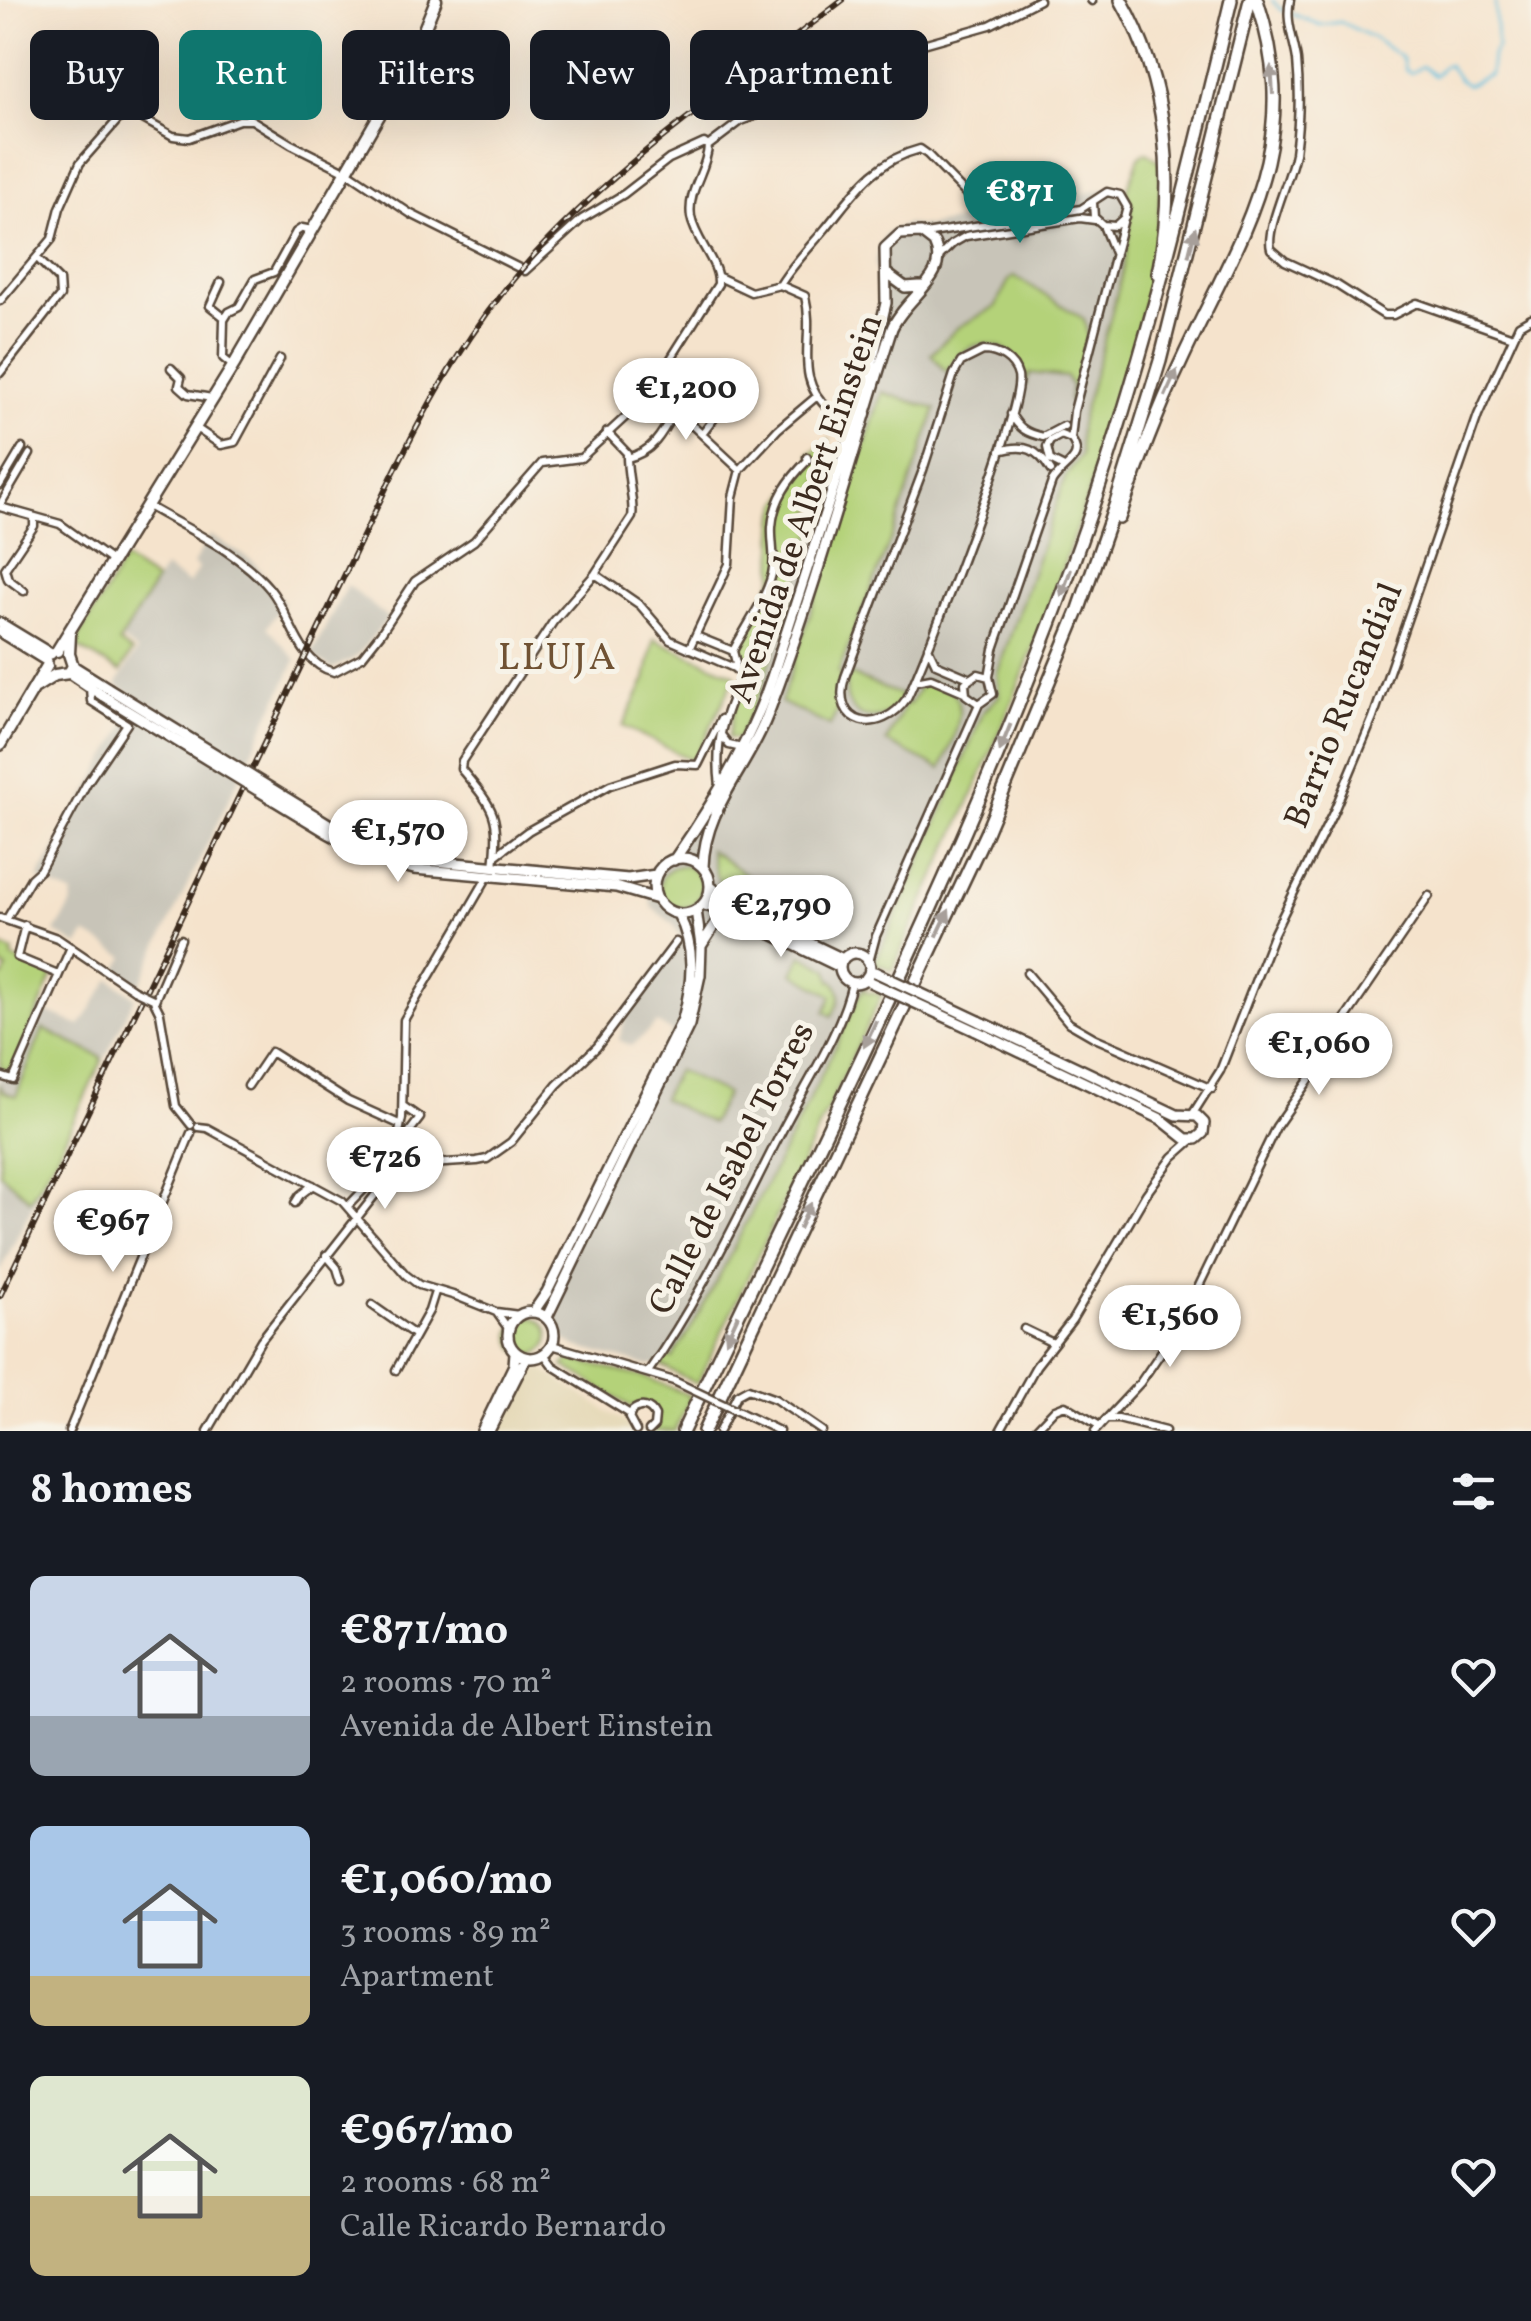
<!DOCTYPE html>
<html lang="en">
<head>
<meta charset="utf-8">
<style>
  body { margin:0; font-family:Vollkorn,serif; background:#20242c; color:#f1f3f6; height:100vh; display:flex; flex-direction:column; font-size:38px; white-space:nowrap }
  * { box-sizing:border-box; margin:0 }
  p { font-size:32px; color:#9ea1a6 }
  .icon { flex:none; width:55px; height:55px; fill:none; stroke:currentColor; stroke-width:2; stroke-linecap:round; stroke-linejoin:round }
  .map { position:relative; height:1431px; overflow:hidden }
  .drawer { display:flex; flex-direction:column; background:#171b24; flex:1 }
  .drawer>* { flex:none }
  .banner { position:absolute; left:30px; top:30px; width:1000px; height:90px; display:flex; gap:20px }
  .price { position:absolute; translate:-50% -85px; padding:0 22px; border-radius:35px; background:#fff; color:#222; font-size:32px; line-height:65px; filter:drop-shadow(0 2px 5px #0008) }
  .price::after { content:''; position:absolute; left:50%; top:60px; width:30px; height:22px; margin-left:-15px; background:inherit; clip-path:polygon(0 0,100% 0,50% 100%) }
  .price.active { background:#0f766e; color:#fff }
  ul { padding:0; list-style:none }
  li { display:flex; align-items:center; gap:30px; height:250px; padding:0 30px }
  li span { display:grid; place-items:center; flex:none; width:280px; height:200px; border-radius:15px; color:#555 }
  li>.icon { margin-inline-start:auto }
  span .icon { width:120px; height:120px; fill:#fffc; stroke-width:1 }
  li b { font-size:42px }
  h2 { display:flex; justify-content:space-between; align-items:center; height:120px; padding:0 30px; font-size:42px }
  .tag { padding:0 35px; border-radius:15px; background:#171b24; box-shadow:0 10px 40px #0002; font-size:35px; line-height:90px }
  .tag.active { background:#0f766e; color:#fff }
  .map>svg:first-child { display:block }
  .built { fill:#e6daba }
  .industrial { fill:#c8c4b8 }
  .green { fill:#b4d279; stroke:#787e4c; stroke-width:2.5 }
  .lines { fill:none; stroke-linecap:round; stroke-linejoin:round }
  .stream { stroke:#5dbddc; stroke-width:2.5 }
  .minor-casing { stroke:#574638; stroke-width:11 }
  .secondary-casing { stroke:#574638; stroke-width:14 }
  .trunk-casing { stroke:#574638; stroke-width:15 }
  .motorway-casing { stroke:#574638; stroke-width:16 }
  .minor { stroke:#fff; stroke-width:6 }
  .secondary { stroke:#fff; stroke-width:9 }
  .trunk { stroke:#fff; stroke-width:10 }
  .motorway { stroke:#fff; stroke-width:11 }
  .rail-casing { stroke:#3b2a1e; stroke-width:6 }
  .rail { stroke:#f7f3e8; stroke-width:2.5; stroke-dasharray:8; stroke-linecap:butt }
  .minor-bridge-casing { stroke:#574638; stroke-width:11; stroke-linecap:butt }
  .secondary-bridge-casing { stroke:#574638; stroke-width:14; stroke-linecap:butt }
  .minor-bridge { stroke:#fff; stroke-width:6 }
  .secondary-bridge { stroke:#fff; stroke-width:9 }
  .oneway { fill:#a79f9a }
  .labels { text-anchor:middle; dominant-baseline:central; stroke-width:10; stroke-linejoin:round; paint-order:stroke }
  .street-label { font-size:35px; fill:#3b2a1e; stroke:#f7f3e8 }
  .neighbourhood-label { font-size:38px; letter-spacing:2.5px; fill:#705233; stroke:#f7f3e8 }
</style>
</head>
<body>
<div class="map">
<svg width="1531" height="1431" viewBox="0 0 1531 1431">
  <rect width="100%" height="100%" fill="#f7f3e8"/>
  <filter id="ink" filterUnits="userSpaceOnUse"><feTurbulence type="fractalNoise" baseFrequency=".01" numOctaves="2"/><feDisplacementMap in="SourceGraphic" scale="20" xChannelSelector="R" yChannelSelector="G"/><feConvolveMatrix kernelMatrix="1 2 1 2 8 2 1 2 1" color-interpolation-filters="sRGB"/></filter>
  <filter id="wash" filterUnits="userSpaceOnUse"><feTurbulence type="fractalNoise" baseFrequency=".0048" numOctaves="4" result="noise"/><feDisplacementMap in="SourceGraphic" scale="40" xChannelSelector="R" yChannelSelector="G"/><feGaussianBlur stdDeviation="2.25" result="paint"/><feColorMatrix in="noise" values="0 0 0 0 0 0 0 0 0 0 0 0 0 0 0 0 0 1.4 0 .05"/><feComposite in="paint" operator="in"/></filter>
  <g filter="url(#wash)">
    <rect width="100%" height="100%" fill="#f5e3cc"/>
    <path class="built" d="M541 1369 626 1423 632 1431H498L528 1370Z"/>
    <path class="industrial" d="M1112 187 1119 188 1131 199 1133 218 1108 328 1079 428 1081 455 1066 475 997 674 999 696 982 712 928 848 862 994 698 1317 672 1359 668 1356 661 1365H645L576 1347 561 1337 554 1315 558 1304 539 1294 672 1032 657 1023 632 1046 619 1040 628 1010 673 948 683 940 672 923 652 908 648 890 651 875 683 840 739 739 761 690 851 417 880 298 875 262 879 245 887 233 906 224 927 226 1025 208Z
      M210 535 253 561 284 602 267 627 296 660 139 986 115 973 125 957 86 934 78 946 55 932 71 906 73 895 38 879 140 700 116 685 137 651 121 639 164 568 188 584 199 569 193 564Z
      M347 585 388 618 356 657 332 669 311 655Z
      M110 979 135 997 0 1271V992L80 1026Z"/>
    <path class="green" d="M1146 152 1161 162C1162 257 1135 346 1107 436 1072 547 1032 657 986 764 957 834 921 901 893 971L879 964 864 991 882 995 697 1384 661 1365 668 1356 672 1358C707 1305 734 1246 763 1190 845 1034 917 875 983 712L999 696 997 674 1066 475 1081 455C1080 444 1078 435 1080 424 1089 385 1147 219 1126 193L1139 157Z
      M1014 276 1084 319 1088 337 1069 402 1071 386 1066 377 1030 373 1026 384C1018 337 967 329 947 373L931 354 957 328 995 307 1009 280Z
      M882 392 936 409 894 531 838 673 842 676 838 689 841 703 830 726 781 702Z
      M829 440 810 524 815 526 761 690 739 739 728 738 734 710 751 674 741 657V646L774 577 775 520 780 502 812 461 810 454Z
      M124 560 156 581 119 643 132 652 120 672 74 645Z
      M654 639 736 675 694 761 623 726 646 679Z
      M849 674 903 696C883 736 834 717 849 674Z
      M928 682C935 685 945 687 951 691 971 705 949 752 941 769L886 742 906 703 910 704 921 684Z
      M710 850 753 879 741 903C720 891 713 873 710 850Z
      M660 887a21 21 0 1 1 42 0a21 21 0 1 1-42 0Z
      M0 946 13 952 12 958 53 975 15 1067 1 1072 0 976 4 977 7 969 0 965Z
      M802 955 828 969 831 981 833 980C845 994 840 1001 832 1016L825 1012 832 996 793 973Z
      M43 1029 101 1057 102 1061 58 1153 30 1200 0 1173V1085L4 1092 16 1096Z
      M677 1070 726 1094 711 1123 662 1099Z
      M511 1336a19 19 0 1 1 38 0a19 19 0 1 1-38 0Z
      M570 1359 648 1378 691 1396 675 1431H652L658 1420 652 1406 643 1403 631 1407 564 1366Z"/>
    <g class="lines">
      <path class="stream" d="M1272 0 1280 9 1320 25 1341 22 1375 39 1402 58 1405 70 1411 73 1422 66 1434 76 1444 65H1449L1459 80 1467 85 1490 75 1492 55 1497 48 1495 0"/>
    </g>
  </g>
  <g filter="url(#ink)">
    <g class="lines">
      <defs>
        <path id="minor" d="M1091 0 1092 1
          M1290 0C1285 21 1294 39 1297 60 1300 91 1299 123 1295 153 1291 178 1265 229 1271 249L1285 261 1337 285 1384 315H1393L1417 303 1513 337
          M249 119C243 92 273 71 275 44
          M1093 203 1094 217 1103 225 1115 226 1125 217
          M1104 228 1114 253
          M925 234 1081 209 1107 192 1120 195 1127 207 1074 411 1071 439C1086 459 1063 464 1052 482L994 649 989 677 993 694 979 704
          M939 257 952 244 966 236 1080 218 1095 220
          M719 277 751 292 780 285 805 296C816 340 791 377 830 410
          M221 282 210 306 225 318
          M780 285C793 264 809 248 825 229 853 195 873 161 920 149L927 154 968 196
          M0 301 52 239 60 208 80 163 123 114 132 113 173 136 189 138 239 120H252L291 144 351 174 411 214 525 271 582 219 624 194 669 159 704 143 708 146 741 121 770 110 804 83 845 70 878 64 923 44 990 25 1039 0
          M983 351C998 351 1014 360 1018 376 1025 406 926 658 907 698 881 737 830 726 845 677L923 470 954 374 961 362Z
          M233 366 223 358 224 320 229 312 239 307 255 279 274 272 296 232 302 228 312 230
          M171 368 181 378 179 386 188 394 212 398
          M0 373 60 296 59 280 37 258
          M638 405 674 415 694 427 740 470
          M1011 414C1019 429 1027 433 1043 437L1064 426
          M196 428 221 445 235 442 280 359
          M703 433 716 416
          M1000 451C1025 443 1038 449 1051 471
          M627 458C660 451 667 421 684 394L679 388
          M1062 466 1050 460 1047 447 1050 441 1061 435 1071 439
          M0 485 22 448
          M0 505 30 454
          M148 506C190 531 238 551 270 589 292 616 296 662 334 672L362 657 381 633 415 581 474 541 542 463 581 458 646 398 718 284C719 262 695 240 691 217 687 190 707 171 708 146
          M0 507 60 524 113 562
          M595 574 640 605 670 640 734 668
          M24 591 8 579 5 569 34 526V519
          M696 636 733 651
          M928 647 936 664 969 678
          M689 649 729 564 733 497 740 470 778 429 816 397
          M915 681 931 678 964 692
          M979 704 966 695 965 683 978 674 989 677
          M722 736 729 745 742 748
          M720 786C714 742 724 714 742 675L734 668 736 663 733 651C746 626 765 601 772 574 776 558 771 543 772 527 774 499 789 479 808 460L807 457
          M495 856 528 831 610 785 675 764 698 765 721 719
          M494 867C500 814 495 810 461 769L462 761 553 622 595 574 632 517C635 503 626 473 627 453L607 432
          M0 918 57 938 134 990
          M6 920 31 878 40 870 87 783 127 724 91 701 90 688
          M25 925 17 957 58 974
          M869 962 876 936 979 704
          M1027 973 1069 1023 1095 1038 1212 1089
          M153 999 160 1013 176 1106 191 1125
          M155 1000 181 939
          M0 1076 13 1080 71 947
          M248 1086 271 1052 348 1101 399 1124
          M1192 1115 1220 1071 1274 933 1334 811 1373 718 1478 415 1519 325 1531 318
          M198 1127 207 1128 342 1201 406 1275 419 1285 456 1296 496 1312 519 1315
          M397 1148 420 1118 403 1106
          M357 1169 367 1176 377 1192
          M389 1175 409 1172 430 1164 477 1161 487 1159 511 1142 557 1085 597 1047 676 942
          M295 1203 300 1195 313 1185
          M348 1206 371 1182 386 1181
          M326 1255 337 1268 341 1281
          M372 1305 415 1335
          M497 1313 508 1328
          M1024 1329 1053 1343
          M552 1345 674 1381
          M544 1354 553 1366 630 1414
          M396 1370 429 1311 435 1292
          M648 1372C703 1295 742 1207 786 1123 808 1081 842 1029 852 983
          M741 1413 779 1431
          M1107 1419H1118L1165 1431
          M69 1431 191 1133
          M208 1431 261 1340 386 1181 393 1163 402 1118 404 1020 488 876
          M636 1431 629 1418 632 1411C641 1404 650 1406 655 1416L654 1426 649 1431
          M719 1431 737 1395 748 1389 775 1399 822 1431
          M1000 1431 1036 1366 1072 1320 1146 1194 1173 1157 1191 1141
          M1034 1431 1055 1409 1065 1405 1100 1426
          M1095 1431 1140 1383 1181 1323 1276 1127 1334 1044 1345 1019 1429 896"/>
        <path id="secondary" d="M886 273 905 287 920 286
          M0 623 51 654
          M0 632 47 661
          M73 666 108 688
          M69 673 103 696
          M332 826 378 851 402 858 628 879 656 875
          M328 833 377 859 414 869 616 887 657 899
          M654 886a28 28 0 1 1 56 0a28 28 0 1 1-56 0Z
          M674 860C714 803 750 742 772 677L866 387 886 303 885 248 900 234 921 233 934 243C951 277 907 295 892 328 851 457 816 588 768 714 748 768 704 808 703 867
          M710 886 739 909 843 959
          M704 905 722 910 840 967
          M701 946 716 923 737 918
          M840 968a15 15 0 1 1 30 0a15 15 0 1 1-30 0Z
          M974 1030 1161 1119 1186 1139H1196L1203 1133 1204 1123 1197 1116 1177 1115 979 1021
          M534 1311 547 1292 683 1019C693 982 696 948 678 914
          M508 1335a23 23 0 1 1 46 0a23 23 0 1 1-46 0Z
          M547 1317 689 1025 700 975 701 946 696 910
          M482 1431 514 1365 515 1352
          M489 1431 526 1358"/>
        <path id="trunk" d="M57 651 235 363 412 59 436 0
          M36 687 55 675 69 673 73 666 69 654 70 634
          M0 745 47 666"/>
        <path id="motorway" d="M1121 0C1168 82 1176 182 1158 273
          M1119 518C1138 465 1157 412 1181 362 1240 234 1306 149 1257 0
          M683 1431C815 1152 957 876 1064 587 1136 395 1183 199 1231 0
          M704 1431 986 833 1079 609 1116 503 1160 361 1250 0"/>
      </defs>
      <use href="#minor" class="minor-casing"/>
      <use href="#secondary" class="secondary-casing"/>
      <use href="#trunk" class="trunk-casing"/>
      <use href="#motorway" class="motorway-casing"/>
      <use href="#minor" class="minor"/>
      <use href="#secondary" class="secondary"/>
      <use href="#trunk" class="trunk"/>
      <use href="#motorway" class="motorway"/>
      <defs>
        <path id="rail" d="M0 1296 389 482C429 400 475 319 537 252 627 155 740 80 843 0"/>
      </defs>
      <use href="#rail" class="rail-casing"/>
      <use href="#rail" class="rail"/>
      <defs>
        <path id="minor-bridge" d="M134 990 153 999
          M674 1381 741 1413"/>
        <path id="secondary-bridge" d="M108 688 332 826
          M103 696 328 833
          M875 972 979 1021
          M870 982 974 1030"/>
      </defs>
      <use href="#minor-bridge" class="minor-bridge-casing"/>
      <use href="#secondary-bridge" class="secondary-bridge-casing"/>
      <use href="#minor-bridge" class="minor-bridge"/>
      <use href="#secondary-bridge" class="secondary-bridge"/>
    </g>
    <defs><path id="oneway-solid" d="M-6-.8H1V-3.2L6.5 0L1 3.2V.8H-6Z" transform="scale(2.5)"/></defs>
    <g class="oneway">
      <use href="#oneway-solid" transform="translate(1272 80) rotate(-94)"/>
      <use href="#oneway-solid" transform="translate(1192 242) rotate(-76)"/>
      <use href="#oneway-solid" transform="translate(1171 383) rotate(-66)"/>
      <use href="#oneway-solid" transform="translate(1066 583) rotate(110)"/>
      <use href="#oneway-solid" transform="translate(1005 738) rotate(112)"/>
      <use href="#oneway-solid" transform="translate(943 923) rotate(-65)"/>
      <use href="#oneway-solid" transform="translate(870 1034) rotate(115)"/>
      <use href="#oneway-solid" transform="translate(805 1216) rotate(-65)"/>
      <use href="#oneway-solid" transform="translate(732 1328) rotate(115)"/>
    </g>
  </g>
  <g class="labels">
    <g class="street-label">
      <text transform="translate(807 509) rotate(-71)">Avenida de Albert Einstein</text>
      <text transform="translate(1345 706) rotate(-68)">Barrio Rucandial</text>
      <text transform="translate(733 1169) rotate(-63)">Calle de Isabel Torres</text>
    </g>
    <g class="neighbourhood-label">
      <text x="558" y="659">LLUJA</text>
    </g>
  </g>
</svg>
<b class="price active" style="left:1020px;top:246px">€871</b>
<b class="price" style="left:686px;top:443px">€1,200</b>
<b class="price" style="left:398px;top:885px">€1,570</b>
<b class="price" style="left:781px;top:960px">€2,790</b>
<b class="price" style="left:1319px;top:1098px">€1,060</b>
<b class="price" style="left:385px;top:1212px">€726</b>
<b class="price" style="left:113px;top:1275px">€967</b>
<b class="price" style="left:1170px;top:1370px">€1,560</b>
<div class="banner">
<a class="tag">Buy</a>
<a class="tag active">Rent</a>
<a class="tag">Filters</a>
<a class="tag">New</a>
<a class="tag">Apartment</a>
</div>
</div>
<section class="drawer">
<h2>8 homes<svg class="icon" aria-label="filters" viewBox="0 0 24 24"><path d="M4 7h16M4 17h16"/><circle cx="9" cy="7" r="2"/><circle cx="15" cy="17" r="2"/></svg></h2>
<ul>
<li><span style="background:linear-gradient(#c9d6e8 70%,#9aa5b1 0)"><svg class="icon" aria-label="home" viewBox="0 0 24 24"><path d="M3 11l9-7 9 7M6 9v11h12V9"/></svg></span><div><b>€871/mo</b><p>2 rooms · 70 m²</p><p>Avenida de Albert Einstein</p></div><svg class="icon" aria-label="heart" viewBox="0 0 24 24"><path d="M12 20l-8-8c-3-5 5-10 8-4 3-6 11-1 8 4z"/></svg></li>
<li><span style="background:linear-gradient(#a9c7e8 75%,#c2b280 0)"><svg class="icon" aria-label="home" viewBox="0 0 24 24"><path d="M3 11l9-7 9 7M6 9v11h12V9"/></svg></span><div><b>€1,060/mo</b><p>3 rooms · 89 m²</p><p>Apartment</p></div><svg class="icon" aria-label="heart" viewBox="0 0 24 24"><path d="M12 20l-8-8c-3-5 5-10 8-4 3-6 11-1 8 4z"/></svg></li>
<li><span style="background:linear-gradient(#dfe7d0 60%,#c2b280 0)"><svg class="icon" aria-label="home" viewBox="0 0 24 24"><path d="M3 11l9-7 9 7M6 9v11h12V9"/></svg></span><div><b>€967/mo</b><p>2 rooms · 68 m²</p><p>Calle Ricardo Bernardo</p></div><svg class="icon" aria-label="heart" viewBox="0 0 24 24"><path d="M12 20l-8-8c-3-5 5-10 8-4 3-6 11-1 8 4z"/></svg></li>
</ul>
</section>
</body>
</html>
